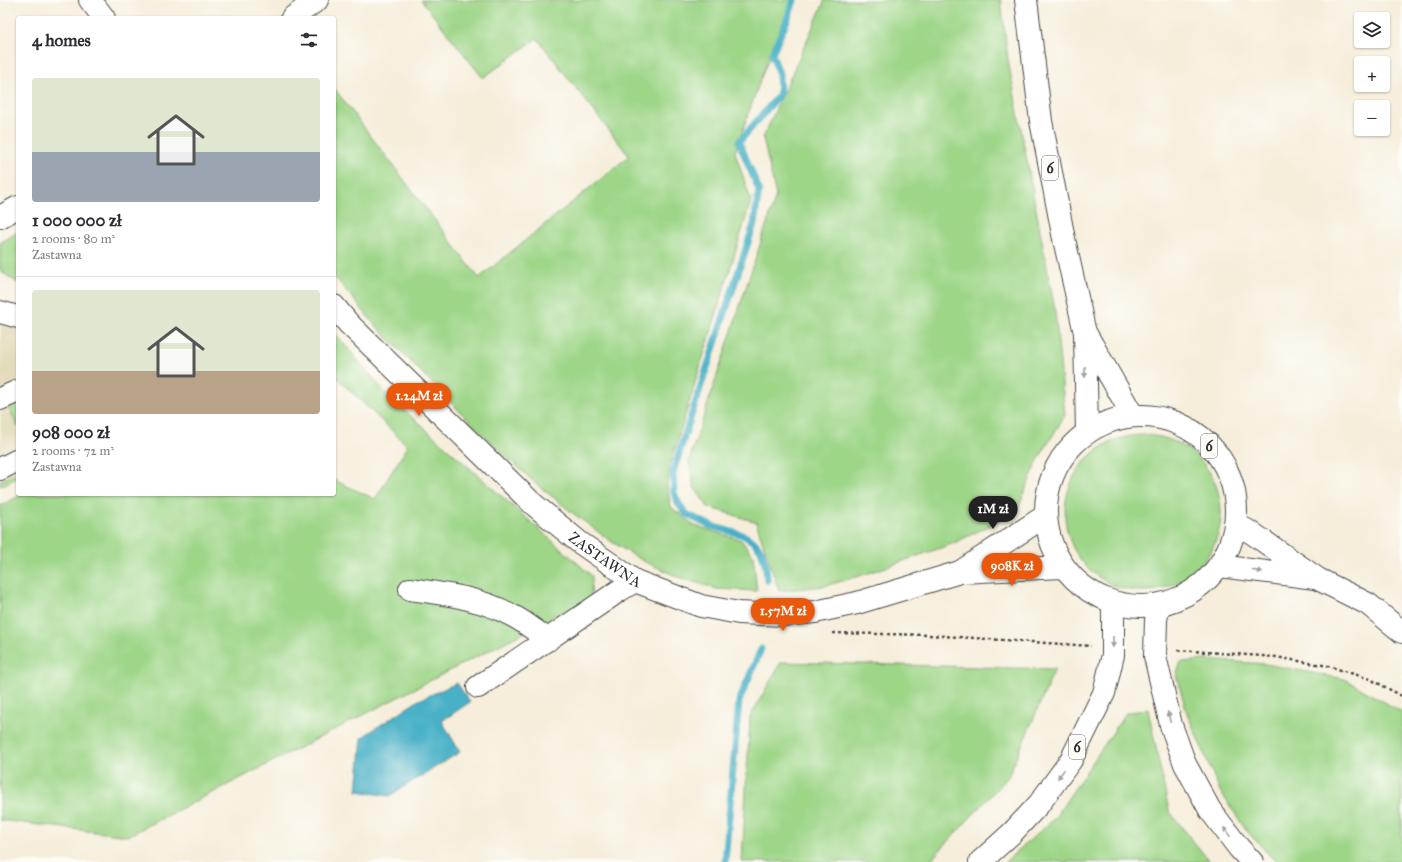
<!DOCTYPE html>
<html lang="en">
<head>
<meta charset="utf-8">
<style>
  body { margin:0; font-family:"IM FELL Great Primer",serif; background:#f2f2f3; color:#2b2b33; height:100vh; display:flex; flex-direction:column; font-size:15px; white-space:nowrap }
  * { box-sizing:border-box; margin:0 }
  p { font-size:13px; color:#7c7c81 }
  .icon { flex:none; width:22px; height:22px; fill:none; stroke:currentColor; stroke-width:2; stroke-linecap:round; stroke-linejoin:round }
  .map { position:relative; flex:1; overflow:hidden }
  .sheet { position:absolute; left:16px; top:16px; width:320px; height:480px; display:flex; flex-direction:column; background:#fff; border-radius:4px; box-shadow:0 1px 3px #0004 }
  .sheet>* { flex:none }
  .buttons { position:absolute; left:1354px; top:12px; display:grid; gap:8px }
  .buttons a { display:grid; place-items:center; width:36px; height:36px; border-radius:4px; background:#fff; box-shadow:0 1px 3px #0004; font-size:20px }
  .price { position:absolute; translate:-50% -34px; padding:0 9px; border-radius:14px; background:#ea580c; color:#fff; font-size:13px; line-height:26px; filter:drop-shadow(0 1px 2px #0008) }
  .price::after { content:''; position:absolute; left:50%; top:24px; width:12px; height:9px; margin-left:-6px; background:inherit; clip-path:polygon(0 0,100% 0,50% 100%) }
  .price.on { background:#222; color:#fff }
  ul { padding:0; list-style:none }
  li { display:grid; align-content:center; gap:8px; height:212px; padding:0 16px }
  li+li { border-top:1px solid #e1e1e2 }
  li span { display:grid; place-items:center; height:124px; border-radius:4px; color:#555 }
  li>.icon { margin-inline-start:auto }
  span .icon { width:72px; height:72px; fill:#fffc; stroke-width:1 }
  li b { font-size:17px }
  h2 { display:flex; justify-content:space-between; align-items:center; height:48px; padding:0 16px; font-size:17px }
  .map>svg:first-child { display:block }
  .built { fill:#e2dcba }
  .green { fill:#9ed688; stroke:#64805a }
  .water { fill:#48b1c7; stroke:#3a6e79 }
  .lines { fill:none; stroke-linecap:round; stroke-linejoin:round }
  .stream { stroke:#48b1c7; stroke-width:7 }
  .minor-casing { stroke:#494845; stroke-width:24 }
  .major-casing { stroke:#494845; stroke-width:24 }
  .highway-casing { stroke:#494845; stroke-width:24 }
  .path { stroke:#494845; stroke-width:2.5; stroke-dasharray:3 3; stroke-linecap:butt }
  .minor { stroke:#fff; stroke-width:22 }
  .major { stroke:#fff; stroke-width:22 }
  .highway { stroke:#fff; stroke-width:22 }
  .oneway { fill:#a0a0a0 }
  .labels { text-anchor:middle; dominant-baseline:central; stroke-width:3.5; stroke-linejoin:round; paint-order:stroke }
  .shield { fill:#fdfcf7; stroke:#6a6a68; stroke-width:1 }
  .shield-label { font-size:14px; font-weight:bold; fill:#2b2b2b }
  .street-label { font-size:15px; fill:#2b2b2b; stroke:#fdfcf7 }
</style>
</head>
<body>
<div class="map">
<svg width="1402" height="862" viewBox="0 0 1402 862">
  <rect width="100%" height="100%" fill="#fdfcf7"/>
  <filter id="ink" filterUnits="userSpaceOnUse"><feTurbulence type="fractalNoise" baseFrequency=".025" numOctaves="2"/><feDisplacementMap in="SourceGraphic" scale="8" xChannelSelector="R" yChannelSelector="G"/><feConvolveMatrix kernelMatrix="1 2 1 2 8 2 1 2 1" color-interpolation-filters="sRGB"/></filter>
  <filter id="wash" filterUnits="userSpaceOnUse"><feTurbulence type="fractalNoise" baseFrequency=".012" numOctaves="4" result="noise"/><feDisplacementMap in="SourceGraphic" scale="16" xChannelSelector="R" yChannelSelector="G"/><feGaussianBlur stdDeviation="0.9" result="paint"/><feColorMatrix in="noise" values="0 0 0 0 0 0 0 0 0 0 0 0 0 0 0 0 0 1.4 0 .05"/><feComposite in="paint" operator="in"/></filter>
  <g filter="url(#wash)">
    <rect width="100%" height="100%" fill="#f6eedb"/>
    <path class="built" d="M0 311 18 323V475L0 483Z"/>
    <path class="green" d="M421 0H793L762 75 735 152 751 201 670 465 667 486 671 507 693 525 741 540 753 555 757 591 717 589 678 577 643 561 612 542 574 514 534 482 483 435 376 326 334 276V88L479 278 629 156 537 38 483 78Z
      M825 0H1001L1008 60 1055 310 1065 415 1038 460 1018 508 1001 520 952 544 863 575 824 586 779 591 756 522 708 507 694 487 689 461 776 196 763 138Z
      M18 232V283L0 271V243Z
      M334 332 388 396 592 576 591 598 128 836 0 820V506L23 494H334V480L375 499 408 446 334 375Z
      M18 401V427L8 407Z
      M1065 513a78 78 0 1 1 156 0a78 78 0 1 1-156 0Z
      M18 473V478L0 486V481Z
      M1206 660 1266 664 1344 679 1402 712V862H1277L1274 860 1246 830 1220 791 1187 713 1176 675 1181 662Z
      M781 662 1055 669 1008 777 929 862H742L750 717Z
      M1148 709 1169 811 1210 862H1005L1054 819 1126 713Z"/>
    <path class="water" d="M457 683 470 702 442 721 460 752 389 796 357 791 362 737 419 700Z"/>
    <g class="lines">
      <path class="stream" d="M767 580 766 567 761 550 754 542 743 535 711 526 686 514 679 504 674 493 673 473 682 444 754 224 759 190 739 142 780 94 779 74 772 54C779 36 789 19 794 0
        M725 862 739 701 761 649"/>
    </g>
  </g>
  <g filter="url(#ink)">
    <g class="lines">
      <defs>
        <path id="minor" d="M292 18 317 0
          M0 217 18 207
          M0 312 18 317
          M0 399 18 391
          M0 469 18 460
          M410 589C445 594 481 598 513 616 525 622 537 632 548 640
          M478 687 620 590 635 581"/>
        <g id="major">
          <path d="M90 0 104 18"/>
          <path d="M1026 0 1041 121 1064 239 1085 333 1087 433"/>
          <path id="s1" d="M334 306 349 324 532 503 579 542 635 581 701 606 739 613 782 615 815 612 857 603 960 572 1063 567"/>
          <path d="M1086 334 1133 416"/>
          <circle cx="1141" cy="511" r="95"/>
          <path d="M1235 524 1252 533 1318 579 1368 604 1402 632"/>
          <path d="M1219 566 1315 578"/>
          <path d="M960 572 1045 516"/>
        </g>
        <path id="highway" d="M1159 605 1156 620 1155 656 1171 725 1185 764 1210 810 1239 848 1252 862
          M980 862 1012 833 1039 804 1071 760 1104 693 1113 655V603"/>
      </defs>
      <use href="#minor" class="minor-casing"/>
      <use href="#major" class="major-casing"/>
      <use href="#highway" class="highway-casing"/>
      <path class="path" d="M833 633 929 635 1091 646
        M1178 650 1276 657 1328 666 1370 679 1402 696"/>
      <use href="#minor" class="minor"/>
      <use href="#major" class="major"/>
      <use href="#highway" class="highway"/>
    </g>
    <defs><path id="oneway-solid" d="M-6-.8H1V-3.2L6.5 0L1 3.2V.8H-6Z"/></defs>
    <g class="oneway">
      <use href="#oneway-solid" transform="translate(1085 372) rotate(90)"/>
      <use href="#oneway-solid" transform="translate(1257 571) rotate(7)"/>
      <use href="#oneway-solid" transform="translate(1113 642) rotate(91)"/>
      <use href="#oneway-solid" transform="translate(1169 717) rotate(-103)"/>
      <use href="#oneway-solid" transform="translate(1061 774) rotate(126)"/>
      <use href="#oneway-solid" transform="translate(1227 832) rotate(-126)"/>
    </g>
  </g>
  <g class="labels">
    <g class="shield">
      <rect x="1042" y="156" width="16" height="24" rx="3"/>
      <rect x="1201" y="434" width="16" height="24" rx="3"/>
      <rect x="1069" y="735" width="16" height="24" rx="3"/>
    </g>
    <g class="shield-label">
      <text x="1050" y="168">6</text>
      <text x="1209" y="446">6</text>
      <text x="1077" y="747">6</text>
    </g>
    <g class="street-label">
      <text stroke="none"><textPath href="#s1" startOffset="372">ZASTAWNA</textPath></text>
    </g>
  </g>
</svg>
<div class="buttons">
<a><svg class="icon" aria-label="layers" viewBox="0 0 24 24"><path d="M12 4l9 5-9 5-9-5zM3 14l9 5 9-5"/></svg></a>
<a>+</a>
<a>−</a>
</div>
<b class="price" style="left:419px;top:417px">1.24M zł</b>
<b class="price on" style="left:993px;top:530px">1M zł</b>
<b class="price" style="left:1012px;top:587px">908K zł</b>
<b class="price" style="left:783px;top:632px">1.57M zł</b>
<section class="sheet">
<h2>4 homes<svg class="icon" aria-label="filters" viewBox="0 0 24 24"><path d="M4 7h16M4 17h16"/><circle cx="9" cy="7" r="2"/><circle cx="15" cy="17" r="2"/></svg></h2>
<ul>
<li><span style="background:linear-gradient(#dfe7d0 60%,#9aa5b1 0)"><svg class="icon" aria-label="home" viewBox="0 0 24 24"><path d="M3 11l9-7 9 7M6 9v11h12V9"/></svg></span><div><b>1 000 000 zł</b><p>2 rooms · 80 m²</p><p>Zastawna</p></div></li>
<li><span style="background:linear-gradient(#dfe7d0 65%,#b9a48a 0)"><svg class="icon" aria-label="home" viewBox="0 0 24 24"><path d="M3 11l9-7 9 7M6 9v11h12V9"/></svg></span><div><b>908 000 zł</b><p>2 rooms · 72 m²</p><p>Zastawna</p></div></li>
</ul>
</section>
</div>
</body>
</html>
